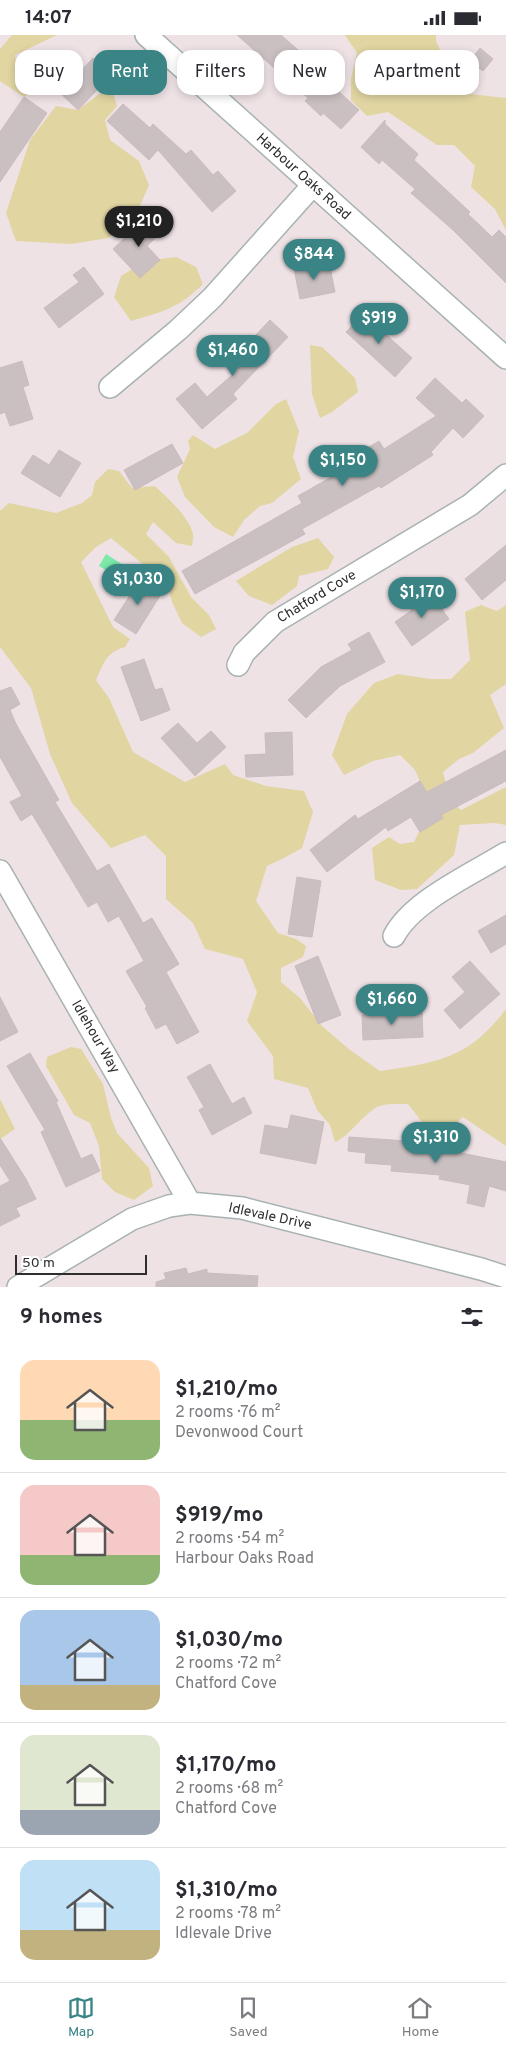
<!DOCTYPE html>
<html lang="en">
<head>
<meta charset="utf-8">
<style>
  body { margin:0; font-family:Overpass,sans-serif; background:#f2f2f3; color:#2b2b33; height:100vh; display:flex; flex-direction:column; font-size:19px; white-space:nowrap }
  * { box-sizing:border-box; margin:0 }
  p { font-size:16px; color:#7c7c81 }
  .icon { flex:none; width:28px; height:28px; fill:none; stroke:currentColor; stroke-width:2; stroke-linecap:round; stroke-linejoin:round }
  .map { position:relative; height:1252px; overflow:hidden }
  .drawer { display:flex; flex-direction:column; background:#fff; flex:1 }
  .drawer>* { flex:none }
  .banner { position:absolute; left:15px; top:15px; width:476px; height:45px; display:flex; gap:10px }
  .scale { position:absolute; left:15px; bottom:12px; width:132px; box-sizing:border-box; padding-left:5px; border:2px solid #2e2e2e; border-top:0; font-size:14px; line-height:18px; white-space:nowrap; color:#2e2e2e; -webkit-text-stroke:4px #fff; paint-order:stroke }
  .price { position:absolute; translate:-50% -42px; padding:0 11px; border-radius:18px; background:#3a8485; color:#fff; font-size:16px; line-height:32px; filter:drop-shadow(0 1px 2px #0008) }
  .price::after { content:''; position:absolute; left:50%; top:30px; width:15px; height:11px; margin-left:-8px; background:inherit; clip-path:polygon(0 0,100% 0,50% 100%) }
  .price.active { background:#222; color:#fff }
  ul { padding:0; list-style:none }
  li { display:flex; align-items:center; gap:15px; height:125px; padding:0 20px }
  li+li { border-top:1px solid #e1e1e2 }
  li span { display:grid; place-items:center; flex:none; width:140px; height:100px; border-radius:15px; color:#555 }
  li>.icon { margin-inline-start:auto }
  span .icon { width:60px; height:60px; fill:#fffc; stroke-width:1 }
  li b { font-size:21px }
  h2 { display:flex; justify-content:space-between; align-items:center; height:60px; padding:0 20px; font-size:21px }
  .chip { padding:0 18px; border-radius:15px; background:#fff; box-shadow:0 2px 8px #0003; font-size:18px; line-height:45px }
  .chip.active { background:#3a8485; color:#fff }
  .status { display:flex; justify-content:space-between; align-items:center; height:35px; padding:0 25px; background:#fff; direction:ltr }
  .status svg { height:14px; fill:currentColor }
  .dock { display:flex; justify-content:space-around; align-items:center; height:70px; border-top:1px solid #e1e1e2; background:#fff; font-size:14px; color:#7c7c81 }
  .dock a { display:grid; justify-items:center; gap:2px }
  .dock .active { color:#3a8485 }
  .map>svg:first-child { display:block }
  .green { fill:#e1d5a2 }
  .water { fill:#7ce9a9 }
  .building { fill:#cac0c2; stroke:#cabbbe }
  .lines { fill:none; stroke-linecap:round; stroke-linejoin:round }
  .minor-casing { stroke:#a8b2b1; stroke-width:24 }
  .minor { stroke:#fff; stroke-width:21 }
  .labels { text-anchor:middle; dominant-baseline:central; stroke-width:4; stroke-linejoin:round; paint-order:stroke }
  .street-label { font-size:14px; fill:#2e2e2e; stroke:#fff }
</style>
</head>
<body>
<div class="status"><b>14:07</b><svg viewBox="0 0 49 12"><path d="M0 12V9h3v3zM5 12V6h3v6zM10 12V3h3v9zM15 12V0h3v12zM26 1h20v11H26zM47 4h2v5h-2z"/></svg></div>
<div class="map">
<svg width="506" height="1252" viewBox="0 0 506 1252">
  <rect width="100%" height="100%" fill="#eee2e5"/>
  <path class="green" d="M12 0H57L15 20 17 34 28 44 32 57 24 62 0 46V14Z
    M345 0H436V6L452 42 461 58 506 63V195L495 174 471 152 475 131 454 110H437L388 77 367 81 351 65V44L357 18Z
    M111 50 117 71 105 85 110 105 139 126 149 150 133 187 108 203 71 209 16 206 6 178 30 105 56 71 78 75Z
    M176 222 196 232 203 249C179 273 162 277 131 286L114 262 121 241 145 226Z
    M310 310 322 312 355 343 358 357 332 377 320 383 312 359Z
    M286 364 299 396 293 422 301 444 272 468 260 471 244 485 233 502 214 492 185 462 177 442 190 414 188 406 193 400 215 414 247 398 276 369Z
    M108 434 119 436 132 453 155 451C168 464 188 480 193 499 194 503 192 508 192 511L176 508 153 487 146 499 169 522 191 562 209 580 216 594 201 602 182 588 172 567 167 549 111 503 96 512 81 527 113 592 130 604 125 612C106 617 104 628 96 645L109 663 133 717 185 747 225 729 233 740 266 751 304 756 313 777 302 813 284 823 267 831 256 866 278 898 296 904 306 911 303 922 281 933V947L300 963 322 991 350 1015 380 1036C439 1027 468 1024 506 974V1111L463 1082 444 1100 428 1095 408 1069C399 1069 384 1068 377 1072 363 1080 347 1103 335 1107L330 1090 317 1075 308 1053 274 1044 273 1021 247 986 257 957 243 924 205 914 193 888 166 864V821L145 800 111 813 72 768 50 719 31 653 0 612V476L9 468 56 478 82 468 92 460 95 447Z
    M318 503 334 522 328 534 299 541 297 551 272 570 249 561 236 546 292 512Z
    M481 570 497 576 506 570V649L490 660 504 693 473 718 459 724 443 737 450 765 461 775 506 752V790L495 788 460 790 454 820 417 854 401 855 375 845 372 813 389 802 400 809 414 807 431 772 415 735 400 720 373 726 344 740 332 720 347 679 374 648 398 639 430 644H451L470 625 465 577Z
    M71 1012 81 1014 103 1049 111 1083 117 1098 149 1133 153 1151 134 1165 115 1157 102 1144 99 1111 90 1088 74 1080 46 1031 47 1022Z
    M0 1064 15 1094 0 1104Z"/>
  <path class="water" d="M106 519 128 533 121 544 99 531Z"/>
  <path class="building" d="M237 0H281L315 30 313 33 359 75 341 94 323 78 321 81 305 66 308 63Z
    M480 13 493 24 483 36 470 26Z
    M57 21 77 40 93 23 111 40 78 75 40 39Z
    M24 62 47 78 0 147V97Z
    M123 69 150 93 153 89 186 119 191 115 213 140 218 136 236 156 212 177 158 115 149 125 107 86Z
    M385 85V89L418 119 414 125 470 177 468 179 492 202 499 195 506 202V248L453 195 411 158 415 154 382 125 379 129 361 112Z
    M146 183 160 198 147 211 160 225 140 243 113 214Z
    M329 227 335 257 300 264 294 234Z
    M84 232 104 259 59 293 44 273 79 247 73 240Z
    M363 279 412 323 395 342 346 297Z
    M270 285 288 302 233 359 237 364 202 394 176 364 195 348 207 362 239 334 231 326Z
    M22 326 29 350 23 352 33 384 10 391 5 377 0 379V333Z
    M435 343 462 368 466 364 484 381 463 403 453 393 431 417 433 420 381 453 379 451 302 494 305 499 195 559 182 536 302 468 298 461 363 424 359 418 379 406 384 414 436 381 416 363Z
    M172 409 183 428 135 455 124 435Z
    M59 415 81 428 60 462 21 438 33 420 49 430Z
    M506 510V545L482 565 465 544Z
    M141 543 163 556 136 599 114 585Z
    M429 556 449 584 412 611 395 587 412 575 408 570Z
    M369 597 385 627 340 651 306 683 288 665 321 632 352 615 348 609Z
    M144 624 155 655 162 653 170 675 141 686 121 632Z
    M11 652 20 669 10 675 16 689 59 765 55 767 97 836 109 829 143 888 152 883 179 929 166 937 199 997 177 1009 166 989 156 994 145 973 147 972 126 936 144 926 119 881 108 887 97 867 88 872 32 779 21 786 10 767 22 761 0 722V656Z
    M178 688 197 708 211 696 226 712 195 741 161 703Z
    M292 697 293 740 246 742 245 720 266 719 265 698Z
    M506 715V746L441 780 443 783 420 797 411 782 388 796 386 792 327 837 310 815 355 780 358 784 420 746 427 757Z
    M297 842 321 846 312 902 288 899Z
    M506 880V909L491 918 478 896Z
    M318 921 341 980 318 989 295 931Z
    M470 926 500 959 460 994 444 975 465 957 452 942Z
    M0 962 18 997 0 1006Z
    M422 977 423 1002 363 1005 362 980Z
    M30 1018 58 1066 56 1067 81 1124 92 1119 100 1136 66 1152 41 1097 45 1095 7 1031Z
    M210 1029 232 1069 244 1062 252 1078 212 1100 199 1075 204 1072 187 1042Z
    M291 1080 324 1087 316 1129 260 1118 265 1090 288 1094Z
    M349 1102 421 1107V1110L506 1127V1156L489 1151 484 1172 467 1168 470 1150 439 1144 440 1140 391 1136 392 1130 365 1128 366 1118 348 1116Z
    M0 1103 26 1144 36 1164 16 1173 20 1181 0 1191V1151L10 1146 0 1130Z
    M186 1233 188 1239 207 1234V1238L258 1241 257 1252H156V1247L166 1244 164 1238Z"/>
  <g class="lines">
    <defs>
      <path id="minor" d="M146 0 506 323
        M110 352 178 295 212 263 313 150
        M238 630 244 618 275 587 470 470 506 440
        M0 836 190 1168
        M394 901C412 866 472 839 506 818
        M18 1252 132 1184 169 1171 190 1168 242 1173 481 1234 506 1242"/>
    </defs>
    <use href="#minor" class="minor-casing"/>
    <use href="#minor" class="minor"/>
  </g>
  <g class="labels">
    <g class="street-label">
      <text transform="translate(303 142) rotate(42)">Harbour Oaks Road</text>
      <text transform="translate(317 562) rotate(-31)">Chatford Cove</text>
      <text transform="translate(95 1002) rotate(60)">Idlehour Way</text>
      <text transform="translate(270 1182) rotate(12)">Idlevale Drive</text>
    </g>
  </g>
</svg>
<div class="scale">50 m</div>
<b class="price active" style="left:139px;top:213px">$1,210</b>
<b class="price" style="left:314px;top:246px">$844</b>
<b class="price" style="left:379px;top:310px">$919</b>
<b class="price" style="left:233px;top:342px">$1,460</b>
<b class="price" style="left:343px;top:452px">$1,150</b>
<b class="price" style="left:138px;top:571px">$1,030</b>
<b class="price" style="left:422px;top:584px">$1,170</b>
<b class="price" style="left:392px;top:991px">$1,660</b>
<b class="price" style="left:436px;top:1129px">$1,310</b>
<div class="banner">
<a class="chip">Buy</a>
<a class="chip active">Rent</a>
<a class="chip">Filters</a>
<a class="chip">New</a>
<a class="chip">Apartment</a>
</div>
</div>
<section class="drawer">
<h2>9 homes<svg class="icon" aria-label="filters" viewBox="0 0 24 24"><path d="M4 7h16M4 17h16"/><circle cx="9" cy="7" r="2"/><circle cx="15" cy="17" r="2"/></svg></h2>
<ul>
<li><span style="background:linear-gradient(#ffd9b3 60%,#8fb573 0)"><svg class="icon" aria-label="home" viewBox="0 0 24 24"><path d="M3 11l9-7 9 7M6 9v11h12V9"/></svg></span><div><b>$1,210/mo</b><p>2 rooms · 76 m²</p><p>Devonwood Court</p></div></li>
<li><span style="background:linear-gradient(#f6c9c9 70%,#8fb573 0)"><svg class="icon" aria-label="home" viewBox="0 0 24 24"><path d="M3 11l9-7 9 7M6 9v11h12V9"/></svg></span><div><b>$919/mo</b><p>2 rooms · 54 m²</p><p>Harbour Oaks Road</p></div></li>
<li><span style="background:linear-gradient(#a9c7e8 75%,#c2b280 0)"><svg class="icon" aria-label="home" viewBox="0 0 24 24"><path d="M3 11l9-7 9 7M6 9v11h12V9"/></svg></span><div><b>$1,030/mo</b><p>2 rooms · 72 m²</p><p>Chatford Cove</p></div></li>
<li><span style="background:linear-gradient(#dfe7d0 75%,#9aa5b1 0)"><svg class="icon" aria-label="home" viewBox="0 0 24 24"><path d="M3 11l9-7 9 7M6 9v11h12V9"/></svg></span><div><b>$1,170/mo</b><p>2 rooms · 68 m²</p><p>Chatford Cove</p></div></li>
<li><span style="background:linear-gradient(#bfe0f5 70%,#c2b280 0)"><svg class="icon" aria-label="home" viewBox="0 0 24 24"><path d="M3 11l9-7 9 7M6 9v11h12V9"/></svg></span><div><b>$1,310/mo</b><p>2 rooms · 78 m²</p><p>Idlevale Drive</p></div></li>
</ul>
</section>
<nav class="dock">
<a class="active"><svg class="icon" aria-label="map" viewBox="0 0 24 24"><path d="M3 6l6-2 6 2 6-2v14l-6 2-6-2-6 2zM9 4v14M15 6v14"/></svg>Map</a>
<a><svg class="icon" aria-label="saved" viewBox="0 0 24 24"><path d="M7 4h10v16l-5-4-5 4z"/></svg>Saved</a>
<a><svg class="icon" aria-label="home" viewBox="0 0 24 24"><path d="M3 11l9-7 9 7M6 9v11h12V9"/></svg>Home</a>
</nav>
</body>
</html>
